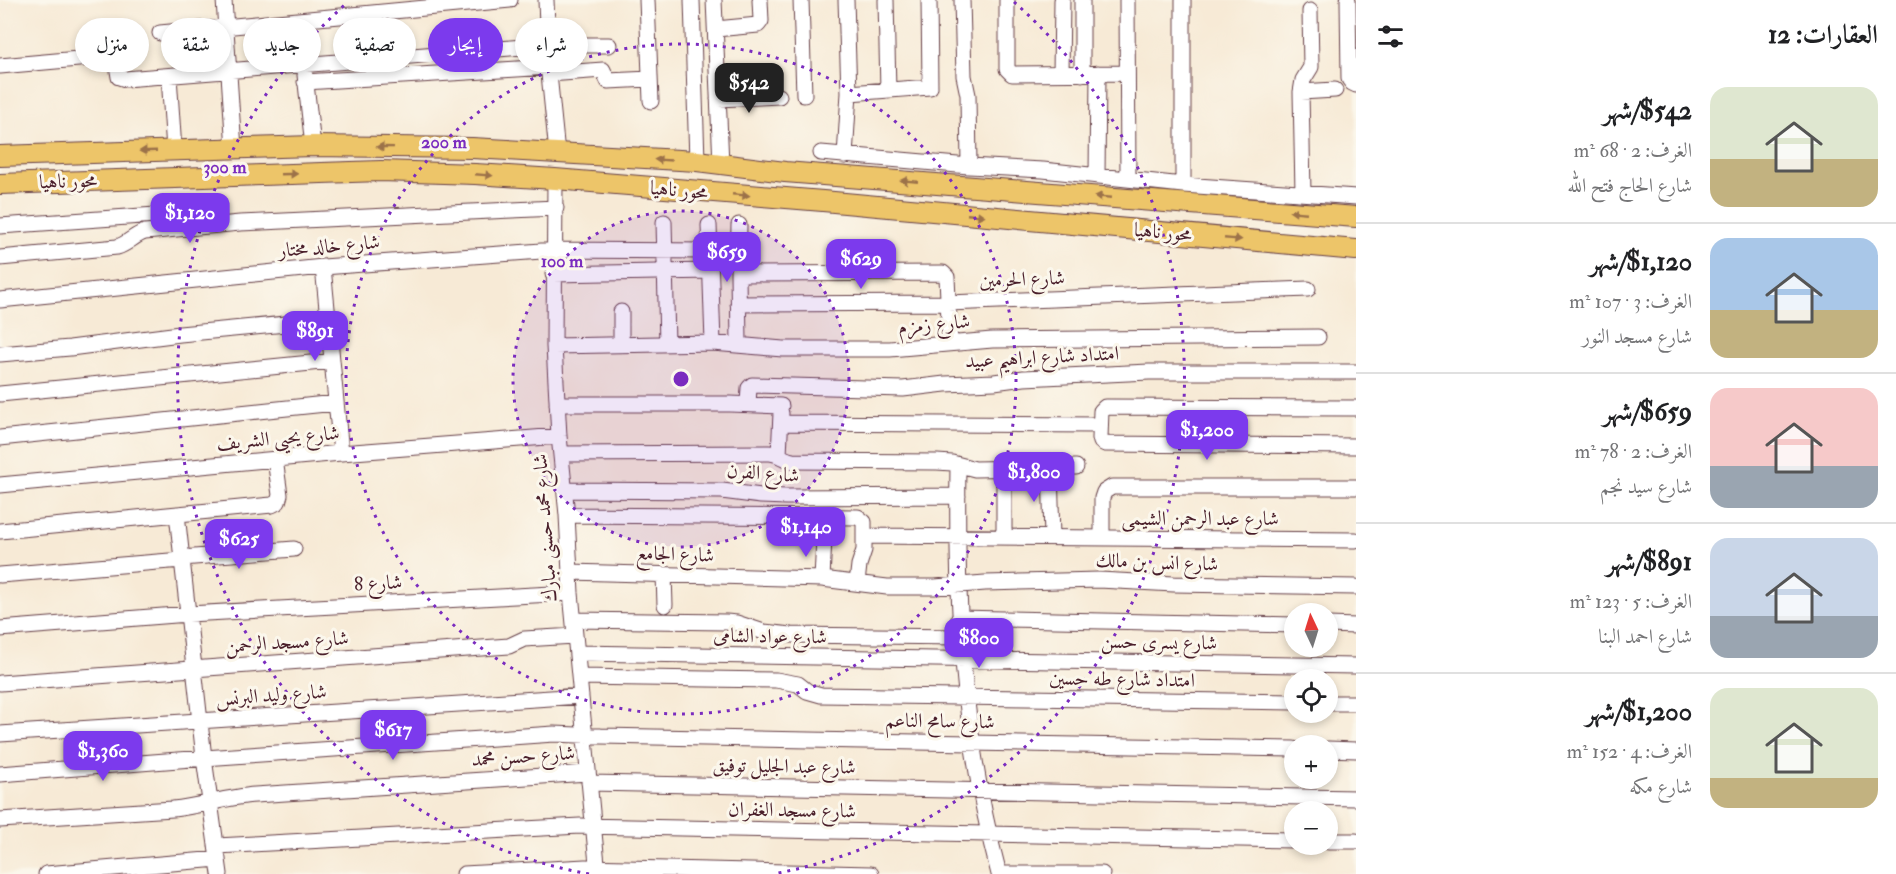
<!DOCTYPE html>
<html lang="ar">
<head>
<meta charset="utf-8">
<style>
  body { margin:0; font-family:"IM FELL Double Pica",Amiri,serif; background:#f6f6f6; color:#202124; direction:rtl; height:100vh; display:flex; flex-direction:column; font-size:22px; white-space:nowrap }
  * { box-sizing:border-box; margin:0 }
  p { font-size:20px; color:#757577 }
  .icon { flex:none; width:33px; height:33px; fill:none; stroke:currentColor; stroke-width:2; stroke-linecap:round; stroke-linejoin:round }
  .map { position:relative; flex:1; overflow:hidden; direction:ltr }
  .details { display:flex; flex-direction:column; background:#fff; width:540px }
  .details>* { flex:none }
  .top-card { position:absolute; left:18px; top:18px; width:570px; height:54px; direction:rtl; display:flex; gap:12px }
  .needle { width:39px; rotate:356deg }
  .buttons { position:absolute; left:1284px; top:603px; display:grid; gap:12px }
  .buttons a { display:grid; place-items:center; width:54px; height:54px; border-radius:50%; background:#fff; box-shadow:0 3px 9px #0003; font-size:30px }
  .price { position:absolute; translate:-50% -51px; padding:0 14px; border-radius:12px; background:#7c3aed; color:#fff; font-size:20px; line-height:39px; filter:drop-shadow(0 2px 3px #0008) }
  .price::after { content:''; position:absolute; left:50%; top:36px; width:18px; height:14px; margin-left:-9px; background:inherit; clip-path:polygon(0 0,100% 0,50% 100%) }
  .price.active { background:#222; color:#fff }
  ul { padding:0; list-style:none }
  li { display:flex; align-items:center; gap:18px; height:150px; padding:0 18px }
  li+li { border-top:2px solid #e0e0e0 }
  li span { display:grid; place-items:center; flex:none; width:168px; height:120px; border-radius:18px; color:#555 }
  li>.icon { margin-inline-start:auto }
  span .icon { width:72px; height:72px; fill:#fffc; stroke-width:1 }
  li b { font-size:26px }
  h2 { display:flex; justify-content:space-between; align-items:center; height:72px; padding:0 18px; font-size:26px }
  .tag { padding:0 21px; border-radius:27px; background:#fff; box-shadow:0 3px 9px #0003; font-size:21px; line-height:54px }
  .tag.active { background:#7c3aed; color:#fff }
  main { display:flex; flex:1; min-height:0 }
  .map>svg:first-child { display:block }
  .lines { fill:none; stroke-linecap:round; stroke-linejoin:round }
  .minor-casing { stroke:#643d45; stroke-width:17 }
  .major-casing { stroke:#643d45; stroke-width:22 }
  .minor { stroke:#fff; stroke-width:15 }
  .major { stroke:#edc569; stroke-width:20 }
  .oneway { fill:#9c724a }
  .ring { fill:none; stroke:#7b2cbf; stroke-width:3; stroke-dasharray:3 6 }
  .labels { text-anchor:middle; dominant-baseline:central; stroke-width:6; stroke-linejoin:round; paint-order:stroke }
  .street-label { font-size:20px; fill:#4a1f2b; stroke:#fbf7ec }
  .centre { fill:#7b2cbf; stroke:#fbf7ec; stroke-width:3 }
  .ring-label { font-size:18px; text-anchor:middle; font-weight:bold; fill:#7b2cbf; stroke:#fbf7ec; stroke-width:6; stroke-linejoin:round; paint-order:stroke }
</style>
</head>
<body>
<main>
<section class="details">
<h2>العقارات: 12<svg class="icon" aria-label="filters" viewBox="0 0 24 24"><path d="M4 7h16M4 17h16"/><circle cx="9" cy="7" r="2"/><circle cx="15" cy="17" r="2"/></svg></h2>
<ul>
<li><span style="background:linear-gradient(#dfe7d0 60%,#c2b280 0)"><svg class="icon" aria-label="home" viewBox="0 0 24 24"><path d="M3 11l9-7 9 7M6 9v11h12V9"/></svg></span><div><b>$542/شهر</b><p>الغرف: 2 · 68 m²</p><p>شارع الحاج فتح الله</p></div></li>
<li><span style="background:linear-gradient(#a9c7e8 60%,#c2b280 0)"><svg class="icon" aria-label="home" viewBox="0 0 24 24"><path d="M3 11l9-7 9 7M6 9v11h12V9"/></svg></span><div><b>$1,120/شهر</b><p>الغرف: 3 · 107 m²</p><p>شارع مسجد النور</p></div></li>
<li><span style="background:linear-gradient(#f6c9c9 65%,#9aa5b1 0)"><svg class="icon" aria-label="home" viewBox="0 0 24 24"><path d="M3 11l9-7 9 7M6 9v11h12V9"/></svg></span><div><b>$659/شهر</b><p>الغرف: 2 · 78 m²</p><p>شارع سيد نجم</p></div></li>
<li><span style="background:linear-gradient(#c9d6e8 65%,#9aa5b1 0)"><svg class="icon" aria-label="home" viewBox="0 0 24 24"><path d="M3 11l9-7 9 7M6 9v11h12V9"/></svg></span><div><b>$891/شهر</b><p>الغرف: 5 · 123 m²</p><p>شارع احمد البنا</p></div></li>
<li><span style="background:linear-gradient(#dfe7d0 75%,#c2b280 0)"><svg class="icon" aria-label="home" viewBox="0 0 24 24"><path d="M3 11l9-7 9 7M6 9v11h12V9"/></svg></span><div><b>$1,200/شهر</b><p>الغرف: 4 · 152 m²</p><p>شارع مكه</p></div></li>
</ul>
</section>
<div class="map">
<svg width="1356" height="874" viewBox="0 0 1356 874">
  <rect width="100%" height="100%" fill="#fbf7ec"/>
  <filter id="ink" filterUnits="userSpaceOnUse"><feTurbulence type="fractalNoise" baseFrequency=".0167" numOctaves="2"/><feDisplacementMap in="SourceGraphic" scale="12" xChannelSelector="R" yChannelSelector="G"/><feConvolveMatrix kernelMatrix="1 2 1 2 8 2 1 2 1" color-interpolation-filters="sRGB"/></filter>
  <filter id="wash" filterUnits="userSpaceOnUse"><feTurbulence type="fractalNoise" baseFrequency=".008" numOctaves="4" result="noise"/><feDisplacementMap in="SourceGraphic" scale="24" xChannelSelector="R" yChannelSelector="G"/><feGaussianBlur stdDeviation="1.35" result="paint"/><feColorMatrix in="noise" values="0 0 0 0 0 0 0 0 0 0 0 0 0 0 0 0 0 1.4 0 .05"/><feComposite in="paint" operator="in"/></filter>
  <g filter="url(#wash)">
    <rect width="100%" height="100%" fill="#f7ead6"/>
  </g>
  <g filter="url(#ink)">
    <g class="lines">
      <defs>
        <path id="minor" d="M224 0 234 149
          M546 0 549 74 557 153
          M647 0 651 101
          M692 0 697 161
          M714 0 721 164
          M801 0 804 95
          M886 0 888 91
          M962 0 964 76 968 95 969 166
          M1007 0V69L1012 74 1127 73
          M1127 0 1128 179
          M1183 0V185
          M1348 0 1349 79 1352 83 1356 85
          M716 29 758 25 761 21 760 0
          M160 33 510 0
          M0 66 112 56 116 59 119 77 125 79 548 45H609
          M549 74 603 70 608 81 650 79
          M1061 74 1062 0
          M1082 74V0
          M305 75 313 146
          M169 76 174 150
          M305 82 549 67
          M1301 92 1335 90
          M849 93 930 87 929 0
          M718 99 779 96
          M821 153 969 166 1043 170 1183 185 1356 197
          M845 156 849 93 846 0
          M1097 176 1098 73
          M555 179 554 346 559 436 567 515 571 593 598 874
          M1303 193 1301 92 1303 80 1311 67 1310 11
          M664 222 667 343
          M709 225 713 343
          M739 225 738 274 739 344
          M0 226 170 214
          M0 258 117 247C128 244 134 235 145 232L240 223 556 208
          M323 267 341 453
          M553 274 710 271
          M738 274 943 273 947 277 950 343
          M0 300 323 267 555 250 710 251
          M738 304 948 303 1308 289
          M621 312V344
          M554 346 713 343 783 349H890L992 340 1318 337
          M0 354 70 348 180 334 328 320
          M0 394 331 361
          M557 404H730L781 406
          M748 404 749 388 752 385 903 389 945 384 994 382 1024 378 1149 372H1356
          M1356 408 1105 407 1101 411 1100 438 1101 442 1105 444 1356 446
          M781 423 1100 425
          M0 438 335 403
          M561 454 769 453C778 453 784 460 793 461L937 462 952 463 975 469 1076 467
          M779 455 781 413
          M958 465C956 608 962 735 999 874
          M1050 468 1052 537
          M0 485 341 453 559 436
          M564 490 722 491 761 496 786 497 958 496
          M177 514 204 758 220 874
          M567 515 858 517 864 522V550L859 565 857 583
          M0 531 272 505 278 502 280 495 275 459
          M864 536 1356 540
          M1004 537V468
          M1102 538V498L1104 492 1112 487H1356
          M182 558 294 549
          M570 572 822 579 887 587H935L985 583 1099 580 1174 584 1356 587
          M0 575 182 560
          M664 575 665 605
          M822 579 824 538
          M959 618 1294 625
          M574 620 726 622 737 623 764 632 791 635 960 637
          M1328 625 1356 626
          M0 629 188 614 571 593
          M577 653 1356 666
          M579 677 776 680 798 684 807 691 821 695 1294 702
          M0 683 509 646 524 639 575 636
          M1328 703H1356
          M0 734 581 696
          M1328 749 1356 750
          M0 774 204 758 554 734 601 736 1294 749
          M589 783 1356 798
          M0 820 173 809C201 806 227 797 255 795L588 773
          M1328 841H1356
          M217 846 580 826 1294 840
          M46 874 218 859
          M464 874 585 867 871 874
          M1005 874H1102"/>
        <path id="major" d="M0 156 313 146 472 148 697 161 785 172 1356 217
          M0 184 381 171 475 174 555 179 823 201 1356 250"/>
      </defs>
      <use href="#minor" class="minor-casing"/>
      <use href="#major" class="major-casing"/>
      <use href="#minor" class="minor"/>
      <use href="#major" class="major"/>
    </g>
    <defs><path id="oneway-solid" d="M-6-.8H1V-3.2L6.5 0L1 3.2V.8H-6Z" transform="scale(1.5)"/></defs>
    <g class="oneway">
      <use href="#oneway-solid" transform="translate(385 147) rotate(-179)"/>
      <use href="#oneway-solid" transform="translate(148 151) rotate(178)"/>
      <use href="#oneway-solid" transform="translate(663 160) rotate(-177)"/>
      <use href="#oneway-solid" transform="translate(289 174) rotate(-2)"/>
      <use href="#oneway-solid" transform="translate(484 175) rotate(5)"/>
      <use href="#oneway-solid" transform="translate(909 181) rotate(-175)"/>
      <use href="#oneway-solid" transform="translate(741 195) rotate(5)"/>
      <use href="#oneway-solid" transform="translate(1103 197) rotate(-175)"/>
      <use href="#oneway-solid" transform="translate(1298 212) rotate(-175)"/>
      <use href="#oneway-solid" transform="translate(976 215) rotate(5)"/>
      <use href="#oneway-solid" transform="translate(1233 239) rotate(5)"/>
    </g>
  </g>
  <circle cx="681" cy="379" r="168" fill="#7b2cbf" fill-opacity=".12"/>
  <g class="ring">
    <circle cx="681" cy="379" r="168"/>
    <circle cx="681" cy="379" r="335"/>
    <path d="M589 874A503 503 0 0 1 348 2M1014 2A503 503 0 0 1 773 874"/>
  </g>
  <g class="labels">
    <g class="street-label">
      <text transform="translate(68 181) rotate(-2)">محور ناهيا</text>
      <text transform="translate(679 190) rotate(5)">محور ناهيا</text>
      <text transform="translate(1163 232) rotate(5)">محور ناهيا</text>
      <text transform="translate(329 246) rotate(-5)">شارع خالد مختار</text>
      <text transform="translate(1022 279) rotate(-2)">شارع الحرمين</text>
      <text transform="translate(934 324) rotate(-5)">شارع زمزم</text>
      <text transform="translate(1042 357) rotate(-3)">امتداد شارع ابراهيم عبيد</text>
      <text transform="translate(278 438) rotate(-5)">شارع يحيى الشريف</text>
      <text transform="translate(763 473) rotate(4)">شارع الفرن</text>
      <text x="1200" y="518">شارع عبد الرحمن الشيمى</text>
      <text transform="translate(545 528) rotate(-94)">شارع محمد حسنى مبارك</text>
      <text transform="translate(675 554) rotate(2)">شارع الجامع</text>
      <text transform="translate(1157 562) rotate(2)">شارع انس بن مالك</text>
      <text transform="translate(378 583) rotate(-3)">شارع 8</text>
      <text transform="translate(770 636) rotate(1)">شارع عواد الشامى</text>
      <text transform="translate(287 642) rotate(-4)">شارع مسجد الرحمن</text>
      <text transform="translate(1159 642) rotate(1)">شارع يسرى حسن</text>
      <text transform="translate(1122 679) rotate(1)">امتداد شارع طه حسين</text>
      <text transform="translate(271 695) rotate(-4)">شارع وليد البرنس</text>
      <text transform="translate(940 721) rotate(1)">شارع سامح الناعم</text>
      <text transform="translate(523 756) rotate(-4)">شارع حسن محمد</text>
      <text transform="translate(784 766) rotate(1)">شارع عبد الجليل توفيق</text>
      <text transform="translate(792 810) rotate(1)">شارع مسجد الغفران</text>
    </g>
  </g>
  <circle cx="681" cy="379" r="9" class="centre"/>
  <g class="ring-label">
    <text x="444" y="148">200 m</text>
    <text x="225" y="173">300 m</text>
    <text x="562" y="267">100 m</text>
  </g>
</svg>
<div class="buttons">
<a><svg class="needle" viewBox="-14 -14 28 28"><path d="M0-13l5 13h-10z" fill="#e53935"/><path d="M0 13l5-13h-10z" fill="#757577"/></svg></a>
<a><svg class="icon" aria-label="locate" viewBox="0 0 24 24"><circle cx="12" cy="12" r="6"/><path d="M12 2v4M12 18v4M2 12h4M18 12h4"/></svg></a>
<a>+</a>
<a>−</a>
</div>
<b class="price active" style="left:749px;top:114px">$542</b>
<b class="price" style="left:190px;top:244px">$1,120</b>
<b class="price" style="left:727px;top:283px">$659</b>
<b class="price" style="left:861px;top:290px">$629</b>
<b class="price" style="left:315px;top:362px">$891</b>
<b class="price" style="left:1207px;top:461px">$1,200</b>
<b class="price" style="left:1034px;top:503px">$1,800</b>
<b class="price" style="left:806px;top:558px">$1,140</b>
<b class="price" style="left:239px;top:570px">$625</b>
<b class="price" style="left:979px;top:669px">$800</b>
<b class="price" style="left:393px;top:761px">$617</b>
<b class="price" style="left:103px;top:782px">$1,360</b>
<div class="top-card">
<a class="tag">شراء</a>
<a class="tag active">إيجار</a>
<a class="tag">تصفية</a>
<a class="tag">جديد</a>
<a class="tag">شقة</a>
<a class="tag">منزل</a>
</div>
</div>
</main>
</body>
</html>
